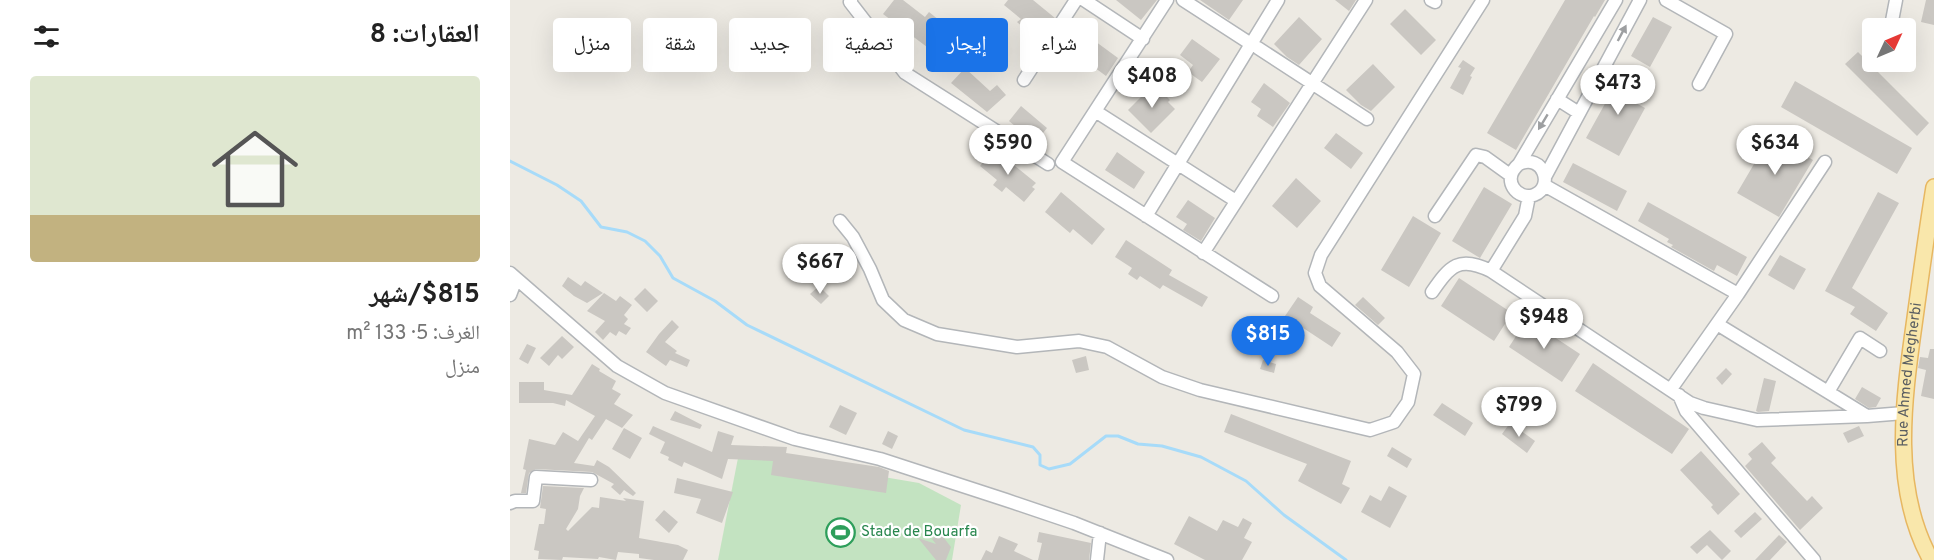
<!DOCTYPE html>
<html lang="ar">
<head>
<meta charset="utf-8">
<style>
  body { margin:0; font-family:Overpass,"Noto Naskh Arabic",sans-serif; background:#f2f2f2; color:#222; direction:rtl; height:100vh; display:flex; flex-direction:column; font-size:22px; white-space:nowrap }
  * { box-sizing:border-box; margin:0 }
  p { font-size:20px; color:#767676 }
  .icon { flex:none; width:33px; height:33px; fill:none; stroke:currentColor; stroke-width:2; stroke-linecap:round; stroke-linejoin:round }
  .map { position:relative; flex:1; overflow:hidden; direction:ltr }
  .drawer { display:flex; flex-direction:column; background:#fff; width:510px }
  .drawer>* { flex:none }
  .guide { position:absolute; left:18px; top:18px; width:570px; height:54px; direction:rtl; display:flex; gap:12px }
  .needle { width:39px; rotate:46deg }
  .buttons { position:absolute; left:1352px; top:18px; display:grid; gap:12px }
  .buttons a { display:grid; place-items:center; width:54px; height:54px; border-radius:6px; background:#fff; box-shadow:0 6px 24px #0002; font-size:30px }
  .price { position:absolute; translate:-50% -51px; padding:0 14px; border-radius:21px; background:#fff; color:#222; font-size:20px; line-height:39px; filter:drop-shadow(0 2px 3px #0008) }
  .price::after { content:''; position:absolute; left:50%; top:36px; width:18px; height:14px; margin-left:-9px; background:inherit; clip-path:polygon(0 0,100% 0,50% 100%) }
  .price.active { background:#1a73e8; color:#fff }
  ul { padding:0; list-style:none }
  li { display:grid; align-content:center; gap:12px; height:318px; padding:0 30px }
  li+li { border-top:2px solid #e0e0e0 }
  li span { display:grid; place-items:center; height:186px; border-radius:6px; color:#555 }
  li>.icon { margin-inline-start:auto }
  span .icon { width:108px; height:108px; fill:#fffc; stroke-width:1 }
  li b { font-size:26px }
  h2 { display:flex; justify-content:space-between; align-items:center; height:72px; padding:0 30px; font-size:26px }
  .pill { padding:0 21px; border-radius:6px; background:#fff; box-shadow:0 6px 24px #0002; font-size:21px; line-height:54px }
  .pill.active { background:#1a73e8; color:#fff }
  main { display:flex; flex:1; min-height:0 }
  .map>svg:first-child { display:block }
  .green { fill:#c3e3c1 }
  .lines { fill:none; stroke-linecap:round; stroke-linejoin:round }
  .stream { stroke:#a7dbf9; stroke-width:3 }
  .building { fill:#cac7c2 }
  .minor-casing { stroke:#b3b6b9; stroke-width:15 }
  .major-casing { stroke:#e7b761; stroke-width:18 }
  .minor { stroke:#fff; stroke-width:12 }
  .major { stroke:#f9e7ab; stroke-width:15 }
  .oneway { fill:#9d9fa1 }
  .labels { text-anchor:middle; dominant-baseline:central; stroke-width:4.5; stroke-linejoin:round; paint-order:stroke }
  .street-label { font-size:15px; fill:#5b5f62; stroke:#fff }
  .leisure-label { font-size:15px; fill:#27864d; stroke:#fff; text-anchor:start }
</style>
</head>
<body>
<main>
<div class="map">
<svg width="1424" height="560" viewBox="0 0 1424 560">
  <rect width="100%" height="100%" fill="#edeae3"/>
  <path class="green" d="M256 457 409 483 451 505 442 560H208L228 458Z"/>
  <g class="lines">
    <path class="stream" d="M0 161 47 185 71 201 91 227 117 232 135 241 150 256 163 278 205 301 237 325 454 430 523 447 530 455V465L539 469 560 464 596 436H608L628 444 652 446 691 457 736 481 774 515 836 560"/>
  </g>
  <path class="building" d="M384 0H393L415 17 419 12 429 20 426 24 431 28 417 47 373 14Z
    M498 0H523L545 18 534 35 520 23 515 29 507 22 511 19 494 5Z
    M606 0H647L631 20Z
    M690 0H733L719 20Z
    M825 0H846L839 11Z
    M1055 0H1095L1085 17 1084 16 1006 150 977 133Z
    M1416 0H1424V25L1411 22Z
    M895 9 926 40 911 55 880 24Z
    M789 17 812 39 789 65 777 57 764 44Z
    M1143 17 1162 27 1140 67 1121 56Z
    M563 25 608 58 596 76 577 62 574 67 564 60 568 55 549 42 557 28 559 30Z
    M682 39 710 59 692 82 678 72 683 65 670 55Z
    M1348 52 1419 123 1407 136 1335 64Z
    M953 60 965 68 960 76 962 77 953 95 940 88 951 68 948 67Z
    M863 64 885 87 861 111 851 105 836 90Z
    M455 68 480 91 487 85 496 95 477 112 441 83Z
    M1112 73 1133 84 1124 102 1135 108 1109 156 1076 138Z
    M1285 81 1402 148 1387 174 1271 107Z
    M754 83 780 103 763 127 747 116 751 109 741 102Z
    M644 84 660 100 658 102 665 109 641 133 618 110Z
    M511 106 537 128 525 143 499 121Z
    M826 133 853 153 841 169 814 148Z
    M1261 135 1303 160 1269 217 1227 193Z
    M484 149 526 183 522 187 525 189 514 202 496 187 492 192 483 185 487 180 470 166Z
    M607 152 635 172 624 189 595 170Z
    M1063 163 1117 191 1107 211 1053 182Z
    M786 178 811 201 787 228 762 206Z
    M974 187 1002 204 970 258 942 241Z
    M551 192 595 229 582 245 563 229 560 233 535 212Z
    M1368 192 1389 203 1342 288 1378 313 1366 331 1340 314 1345 307 1315 291Z
    M678 200 705 218 691 241 673 230 677 224 666 217Z
    M1138 202 1237 257 1227 276 1207 265 1204 271 1161 247 1163 245 1157 242 1159 239 1128 221Z
    M903 216 931 233 899 287 871 270Z
    M616 240 662 270 659 275 698 297 692 307 653 285 650 289 630 276 627 280 618 274 622 268 605 257Z
    M1270 255 1296 269 1284 290 1258 275Z
    M58 277 71 286 75 281 93 293 77 303 64 296 52 286Z
    M949 278 1002 313 984 341 931 306Z
    M309 286 319 296 311 304 300 294Z
    M135 288 148 301 137 312 124 299Z
    M94 293 106 301 110 296 122 305 114 315 118 319 114 324 121 328 116 335 109 331 106 336 100 332 93 340 85 332 95 321 77 311Z
    M788 297 803 307 800 313 831 333 822 347 775 316Z
    M853 297 875 318 868 325 845 305Z
    M1017 319 1070 354 1052 382 999 347Z
    M162 320 169 327 155 342 167 351 165 353 180 360 177 367 160 360 156 366 136 352 149 334Z
    M52 336 64 347 52 359 48 355 39 366 30 358Z
    M17 344 26 348 18 364 9 359Z
    M1420 349H1424V399L1411 396 1416 370 1408 368 1410 357 1418 358Z
    M576 356 579 370 566 373 562 360Z
    M753 360 766 364 764 373 750 369Z
    M1083 363 1179 429 1162 454 1065 391Z
    M82 364 90 369 89 371 106 381 102 389 111 394 104 404 123 415 112 428 96 419 82 440 79 438 64 463 84 466 87 460 99 467 126 493 123 496 114 490 110 495 101 487 104 484 82 472 26 469 19 473 16 493H11L16 470 13 469 19 439 45 445 53 432 68 441 85 416 56 400 55 406 43 403H9V382H34V390L62 395Z
    M1216 368 1222 374 1212 385 1206 378Z
    M1254 378 1266 381 1259 411 1248 412 1246 411Z
    M1352 387 1371 398 1366 407 1359 408 1345 399Z
    M932 403 963 423 955 436 923 415Z
    M330 405 347 413 336 435 319 427Z
    M165 411 192 425 190 429 160 420Z
    M721 414 841 461 832 484 840 488 831 504 788 481 797 464 714 432Z
    M1000 423 1025 441 1017 453 992 434Z
    M143 426 202 452 208 431 224 436 221 445 277 447 276 453 369 467 379 471 376 493 261 475 263 461 218 459 212 479 174 462 172 467 158 460 159 457 150 453 155 442 139 434Z
    M1349 426 1354 436 1338 443 1333 433Z
    M114 428 132 438 120 459 102 449Z
    M378 431 388 436 382 449 372 444Z
    M1252 442 1266 458 1261 463 1297 501 1302 496 1313 508 1290 530 1235 466 1242 459 1238 454Z
    M882 447 902 459 897 468 877 456Z
    M1191 451 1230 494 1208 515 1201 507 1203 505 1170 470Z
    M167 478 223 492 212 523 186 513 191 499 164 493Z
    M33 486 74 488 70 496 68 509 56 529 58 531 82 507 89 508 90 497 116 501 113 498 134 501 129 538 168 545 178 550 173 560H144L129 558V554L108 552 106 560 89 557 88 559 53 557 52 560 28 559 29 551 24 550 29 524H34L36 509 30 508Z
    M879 486 897 496 880 528 851 512 860 495 871 501Z
    M154 510 168 522 159 533 145 520Z
    M1245 512 1252 519 1231 538 1224 531Z
    M679 516 707 531 713 520 728 527 733 518 742 523 734 538 742 542 732 560H695L664 544Z
    M1200 530 1221 551 1212 560 1197 545 1187 554 1180 547Z
    M529 532 581 543 579 560H528L532 543 527 542Z
    M430 533 441 547 436 560H426L408 538 426 544 422 539Z
    M1269 535 1277 542 1260 560H1245Z
    M489 536 508 544 504 551 523 560H471L476 550 482 553Z"/>
  <g class="lines">
    <defs>
      <path id="minor" d="M341 0 340 2 395 73 538 164
        M574 0 633 39
        M657 0 552 162 762 296
        M673 0 741 44
        M921 0 925 2
        M1156 0 1216 34 1189 84
        M1381 26 1386 0
        M748 48 857 119
        M514 80 566 0
        M1047 99 1069 113
        M585 111 726 201
        M1009 164C1033 153 1045 187 1024 195 1008 201 990 180 1009 164L1106 0
        M1035 177 1130 0
        M1034 185 1228 294
        M1019 196 1015 216 981 271 1180 403 1194 408 1247 420 1357 416 1394 413
        M636 216 768 0
        M925 216 966 155 975 157 1000 175
        M330 221 343 237 360 269 373 300 394 320 427 334 507 347 569 341 597 347 652 377 690 390 860 430 884 422 898 402 904 374 887 352 810 286 805 273 811 255 973 0
        M693 253 856 0
        M0 273 107 366 155 393 285 439 370 459 496 500 564 523 657 560
        M922 292C940 266 949 255 981 271
        M0 295 6 279
        M1207 324 1357 416
        M1161 389 1228 294 1315 162
        M1318 392 1350 338 1370 351
        M1169 395 1176 411 1304 560
        M0 503 5 501H23L26 477 81 480
        M587 560 590 533"/>
      <g id="major">
        <path id="s1" d="M1421 560C1380 487 1394 397 1405 318 1411 274 1417 230 1424 187"/>
      </g>
    </defs>
    <use href="#minor" class="minor-casing"/>
    <use href="#major" class="major-casing"/>
    <use href="#minor" class="minor"/>
    <use href="#major" class="major"/>
  </g>
  <defs><path id="oneway-solid" d="M-6-.8H1V-3.2L6.5 0L1 3.2V.8H-6Z" transform="scale(1.5)"/></defs>
  <g class="oneway">
    <use href="#oneway-solid" transform="translate(1112 33) rotate(-62)"/>
    <use href="#oneway-solid" transform="translate(1033 122) rotate(121)"/>
  </g>
  <defs>
    <symbol id="stadium-ring" viewBox="-11 -11 22 22"><circle r="9.5" fill="#fff" stroke="#2e9e5b" stroke-width="1.5"/><path d="M0-5a6.5 5 0 1 0 0 10a6.5 5 0 1 0 0-10ZM-3.5-1.8h7v3.6h-7Z" fill="#2e9e5b"/></symbol>
  </defs>
  <g fill-rule="evenodd">
    <use href="#stadium-ring" x="314" y="516" width="33" height="33"/>
  </g>
  <g class="labels">
    <g class="street-label">
      <text stroke="none"><textPath href="#s1" startOffset="190">Rue Ahmed Megherbi</textPath></text>
    </g>
    <g class="leisure-label">
      <text x="351" y="532">Stade de Bouarfa</text>
    </g>
  </g>
</svg>
<div class="buttons">
<a><svg class="needle" viewBox="-14 -14 28 28"><path d="M0-13l5 13h-10z" fill="#e53935"/><path d="M0 13l5-13h-10z" fill="#767676"/></svg></a>
</div>
<b class="price" style="left:642px;top:109px">$408</b>
<b class="price" style="left:1108px;top:116px">$473</b>
<b class="price" style="left:498px;top:176px">$590</b>
<b class="price" style="left:1265px;top:176px">$634</b>
<b class="price" style="left:310px;top:295px">$667</b>
<b class="price" style="left:1034px;top:350px">$948</b>
<b class="price active" style="left:758px;top:367px">$815</b>
<b class="price" style="left:1009px;top:438px">$799</b>
<div class="guide">
<a class="pill">شراء</a>
<a class="pill active">إيجار</a>
<a class="pill">تصفية</a>
<a class="pill">جديد</a>
<a class="pill">شقة</a>
<a class="pill">منزل</a>
</div>
</div>
<section class="drawer">
<h2>العقارات: 8<svg class="icon" aria-label="filters" viewBox="0 0 24 24"><path d="M4 7h16M4 17h16"/><circle cx="9" cy="7" r="2"/><circle cx="15" cy="17" r="2"/></svg></h2>
<ul>
<li><span style="background:linear-gradient(#dfe7d0 75%,#c2b280 0)"><svg class="icon" aria-label="home" viewBox="0 0 24 24"><path d="M3 11l9-7 9 7M6 9v11h12V9"/></svg></span><div><b>$815/شهر</b><p>الغرف: 5 · 133 m²</p><p>منزل</p></div></li>
</ul>
</section>
</main>
</body>
</html>
